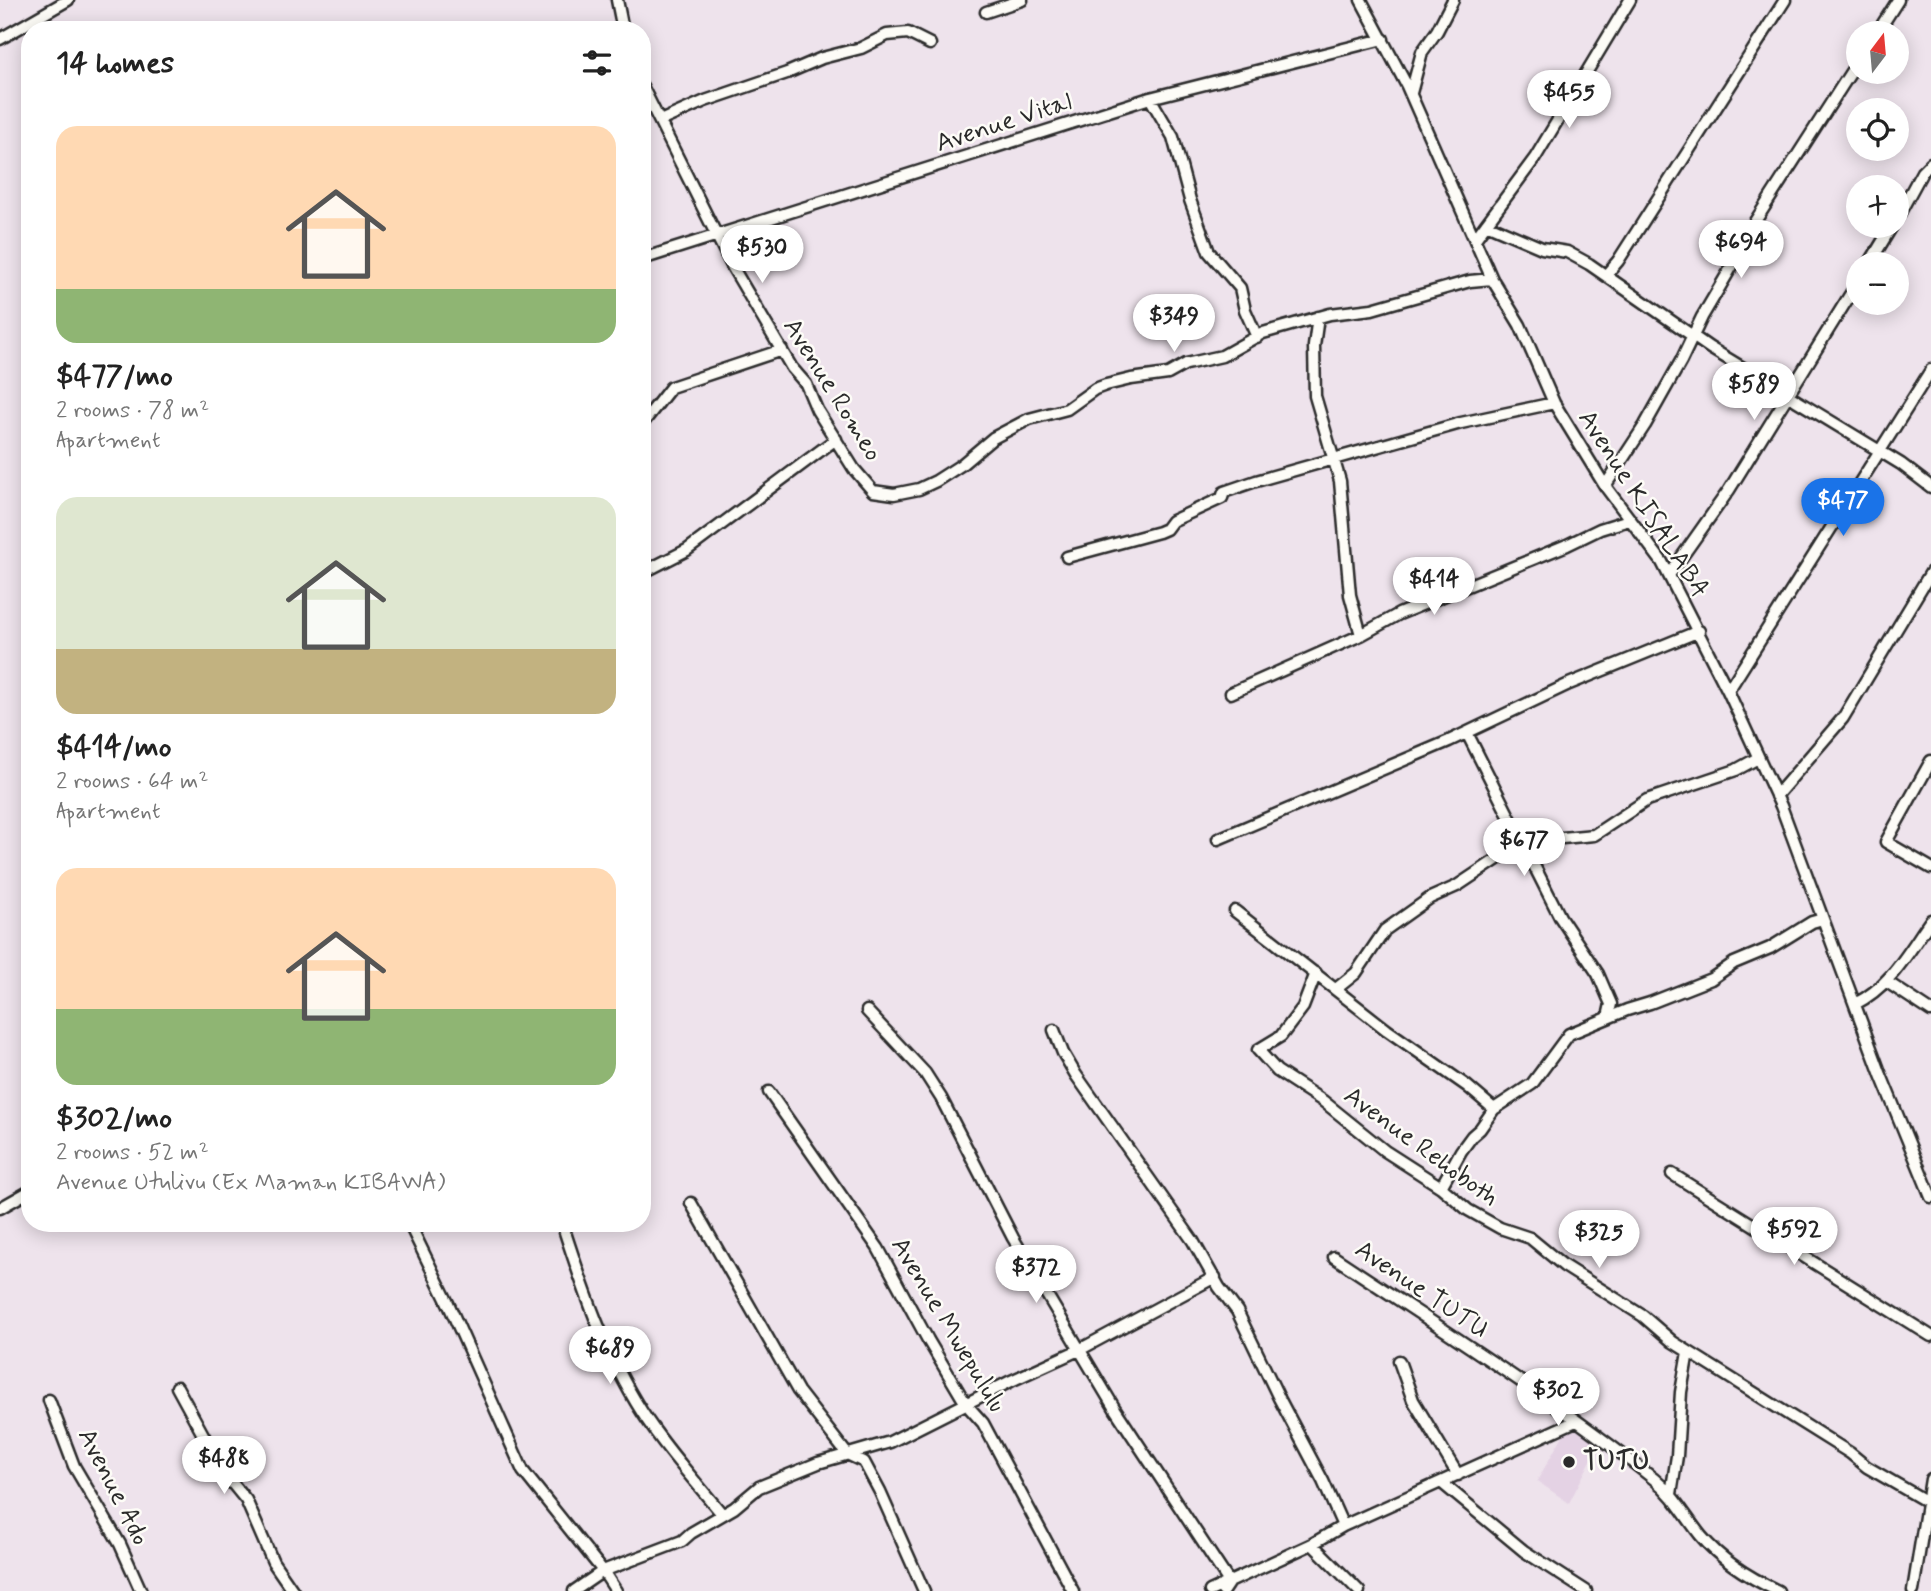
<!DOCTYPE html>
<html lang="en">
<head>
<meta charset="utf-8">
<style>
  body { margin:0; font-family:Mynerve,sans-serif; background:#f6f6f6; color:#222; height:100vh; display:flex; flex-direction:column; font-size:26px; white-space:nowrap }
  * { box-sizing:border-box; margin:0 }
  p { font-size:23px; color:#767676 }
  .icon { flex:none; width:38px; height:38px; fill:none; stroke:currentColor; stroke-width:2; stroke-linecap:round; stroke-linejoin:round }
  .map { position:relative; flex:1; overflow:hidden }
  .details { position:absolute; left:21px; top:21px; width:630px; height:1211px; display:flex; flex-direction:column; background:#fff; border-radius:28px; box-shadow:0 4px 18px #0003 }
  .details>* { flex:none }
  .needle { width:46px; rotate:16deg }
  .controls { position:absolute; left:1846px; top:21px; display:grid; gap:14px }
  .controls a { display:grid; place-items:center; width:63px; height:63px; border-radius:50%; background:#fff; box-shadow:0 4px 18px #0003; font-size:35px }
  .price { position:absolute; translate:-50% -60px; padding:0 16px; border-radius:24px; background:#fff; color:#222; font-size:23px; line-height:46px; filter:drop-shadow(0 2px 4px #0008) }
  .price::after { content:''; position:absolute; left:50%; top:42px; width:21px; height:16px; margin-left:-10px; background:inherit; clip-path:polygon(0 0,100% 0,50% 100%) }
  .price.selected { background:#1a73e8; color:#fff }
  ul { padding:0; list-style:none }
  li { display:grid; align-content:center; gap:14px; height:371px; padding:0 35px }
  li span { display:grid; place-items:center; height:217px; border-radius:21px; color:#555 }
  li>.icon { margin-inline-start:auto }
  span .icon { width:126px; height:126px; fill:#fffc; stroke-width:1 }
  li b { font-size:30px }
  h2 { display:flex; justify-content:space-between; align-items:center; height:84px; padding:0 35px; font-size:30px }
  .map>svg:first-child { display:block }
  .built { fill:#e4d2e4 }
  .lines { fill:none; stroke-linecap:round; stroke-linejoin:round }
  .minor-casing { stroke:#2b2b2b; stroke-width:15 }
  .minor { stroke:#fdfcf7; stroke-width:10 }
  .poi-dot { fill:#2b2b2b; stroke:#fdfcf7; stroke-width:2.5 }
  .labels { text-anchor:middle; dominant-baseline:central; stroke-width:5; stroke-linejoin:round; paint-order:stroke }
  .street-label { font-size:26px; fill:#2b2b2b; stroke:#fdfcf7 }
  .poi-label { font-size:26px; font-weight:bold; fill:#2b2b2b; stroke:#fdfcf7; text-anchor:start }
</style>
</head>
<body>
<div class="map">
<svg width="1931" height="1591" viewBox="0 0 1931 1591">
  <rect width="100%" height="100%" fill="#eee3ec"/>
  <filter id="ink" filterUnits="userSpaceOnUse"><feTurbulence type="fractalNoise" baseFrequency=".0143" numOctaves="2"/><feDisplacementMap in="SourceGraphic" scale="14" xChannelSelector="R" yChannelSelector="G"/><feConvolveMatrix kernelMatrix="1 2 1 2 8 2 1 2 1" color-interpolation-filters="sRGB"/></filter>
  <g filter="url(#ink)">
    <path class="built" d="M1573 1425 1600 1443 1569 1503 1537 1481 1566 1430Z"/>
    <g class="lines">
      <defs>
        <path id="minor" d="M617 0 623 30
          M1361 0 1407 86 1492 279 1520 325 1554 403 1605 486 1662 562 1728 691 1781 806 1881 1075 1931 1197
          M986 12 1022 0
          M1877 33 1898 0
          M0 39 68 0
          M642 86 733 268 792 368 806 384 817 410 854 469 873 491 894 494 919 489 936 481 961 465 993 438 1029 419 1067 409 1095 389 1106 385 1131 379 1168 374 1186 364 1222 356 1263 333 1291 325 1330 314 1372 309 1470 281 1492 279
          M1411 93 1422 52 1437 31 1453 0
          M1150 98 1173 137 1190 200 1209 252 1240 288 1245 310 1257 337
          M660 121 705 101 787 73 822 58 861 48 887 35 908 33 930 44
          M1897 218 1922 172 1931 163
          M1486 224 1542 248 1567 252 1589 264 1710 348 1901 464 1931 487
          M1475 239 1535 158 1630 0
          M642 259 1150 98 1383 39
          M1869 264 1892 226
          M1606 275 1618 261 1785 0
          M1318 317 1314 346 1315 396 1340 481 1350 595 1361 635
          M642 424 671 387 782 350
          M1605 486 1645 425 1681 361 1702 317 1751 234 1754 223 1858 61
          M1067 557 1159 532 1166 529 1172 521 1222 498 1224 492 1256 481 1461 423 1554 403
          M642 573 687 550 836 439
          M1669 575 1729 490 1858 282
          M1728 691 1931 370
          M1231 693 1361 635 1399 614 1567 545 1600 529 1629 520
          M1467 733 1560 917 1598 974 1611 1004 1608 1017
          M1931 761 1886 842 1931 868
          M1776 796 1843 718 1931 572
          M1218 839 1449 741 1569 684 1699 631
          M1235 911 1387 1030 1467 1086 1494 1109
          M1316 973 1303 1007 1281 1036 1258 1050 1277 1071 1323 1101 1385 1151 1441 1187 1468 1210 1500 1228 1530 1238 1564 1266 1643 1316 1673 1342 1850 1453 1867 1467 1931 1504
          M1887 982 1931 1011
          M1336 989 1356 973 1385 930 1430 898 1457 886 1502 856 1524 850 1541 840 1594 835 1647 800 1736 770 1758 758
          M1855 1004C1891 986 1908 952 1931 920
          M867 1011 925 1073 941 1098 1013 1238 1115 1409 1229 1582 1223 1591
          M1054 1030 1063 1053 1076 1075 1193 1241 1219 1287 1237 1311 1279 1398 1323 1481 1343 1526
          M769 1092 878 1248 928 1340 966 1404 983 1423 1073 1591
          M1672 1174 1931 1336
          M1441 1187 1461 1151 1472 1136 1480 1129 1494 1109 1532 1084 1569 1034 1627 1010 1650 1003 1711 979 1734 963 1770 948 1812 922 1823 919
          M691 1203 798 1391 847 1454 864 1462 880 1492 924 1591
          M0 1208 30 1191
          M409 1223 448 1303 523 1471 603 1571 616 1591
          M562 1223C583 1288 605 1354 642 1412 665 1448 695 1481 722 1514
          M1334 1257C1442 1329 1552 1398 1654 1479 1674 1495 1685 1516 1701 1536 1721 1560 1750 1578 1778 1591
          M1399 1361 1413 1400 1458 1475
          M177 1387 224 1473 246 1500 273 1562 293 1591
          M49 1400 74 1466 120 1544 141 1591
          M1442 1483 1524 1551 1586 1591
          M1671 1494 1677 1456 1681 1392 1688 1352
          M1312 1544 1359 1591
          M574 1591 603 1571 682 1541 691 1533 734 1508 759 1487 818 1463 890 1442 1011 1381 1081 1349 1215 1277
          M1210 1591 1312 1544 1343 1526 1576 1421
          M1913 1591 1931 1479"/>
      </defs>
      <use href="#minor" class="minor-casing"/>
      <use href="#minor" class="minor"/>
    </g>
  </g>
  <circle class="poi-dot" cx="1569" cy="1462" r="7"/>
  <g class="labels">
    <g class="street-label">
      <text transform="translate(1004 123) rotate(-18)">Avenue Vital</text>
      <text transform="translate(832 390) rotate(58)">Avenue Romeo</text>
      <text transform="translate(1643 504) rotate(57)">Avenue KISALABA</text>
      <text transform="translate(1421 1147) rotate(36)">Avenue Rehoboth</text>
      <text transform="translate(1421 1290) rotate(34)">Avenue TUTU</text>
      <text transform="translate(948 1325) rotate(59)">Avenue Mwepululu</text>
      <text transform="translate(113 1487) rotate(63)">Avenue Ado</text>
    </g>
    <g class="poi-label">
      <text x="1583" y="1462">TUTU</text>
    </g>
  </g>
</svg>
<div class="controls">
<a><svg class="needle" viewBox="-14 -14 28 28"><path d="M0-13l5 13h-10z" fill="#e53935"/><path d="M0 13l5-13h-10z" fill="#767676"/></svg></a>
<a><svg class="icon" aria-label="locate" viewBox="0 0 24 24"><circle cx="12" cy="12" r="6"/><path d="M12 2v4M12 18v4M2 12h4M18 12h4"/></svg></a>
<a>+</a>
<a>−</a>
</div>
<b class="price" style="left:1569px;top:130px">$455</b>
<b class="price" style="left:1741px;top:280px">$694</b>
<b class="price" style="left:762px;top:285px">$530</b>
<b class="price" style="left:1174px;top:354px">$349</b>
<b class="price" style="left:1754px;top:422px">$589</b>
<b class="price selected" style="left:1843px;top:538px">$477</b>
<b class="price" style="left:1434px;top:617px">$414</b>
<b class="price" style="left:1524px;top:878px">$677</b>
<b class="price" style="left:1794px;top:1267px">$592</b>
<b class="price" style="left:1599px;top:1270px">$325</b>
<b class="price" style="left:1036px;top:1305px">$372</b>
<b class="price" style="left:610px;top:1386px">$689</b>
<b class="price" style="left:1558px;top:1428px">$302</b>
<b class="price" style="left:224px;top:1496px">$488</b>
<section class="details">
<h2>14 homes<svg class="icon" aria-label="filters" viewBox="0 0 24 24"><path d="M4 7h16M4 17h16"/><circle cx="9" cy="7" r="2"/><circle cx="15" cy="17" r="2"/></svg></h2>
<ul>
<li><span style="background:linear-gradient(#ffd9b3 75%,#8fb573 0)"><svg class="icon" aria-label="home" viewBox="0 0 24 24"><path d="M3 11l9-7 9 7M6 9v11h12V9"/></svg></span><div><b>$477/mo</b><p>2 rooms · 78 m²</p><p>Apartment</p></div></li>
<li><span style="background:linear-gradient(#dfe7d0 70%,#c2b280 0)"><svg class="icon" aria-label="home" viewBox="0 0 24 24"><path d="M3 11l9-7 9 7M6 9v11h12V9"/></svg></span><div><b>$414/mo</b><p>2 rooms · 64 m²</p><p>Apartment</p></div></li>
<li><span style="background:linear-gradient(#ffd9b3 65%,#8fb573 0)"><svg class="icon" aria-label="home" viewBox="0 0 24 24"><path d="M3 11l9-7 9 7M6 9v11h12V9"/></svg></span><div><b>$302/mo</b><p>2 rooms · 52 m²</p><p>Avenue Utulivu (Ex Maman KIBAWA)</p></div></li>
</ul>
</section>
</div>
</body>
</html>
